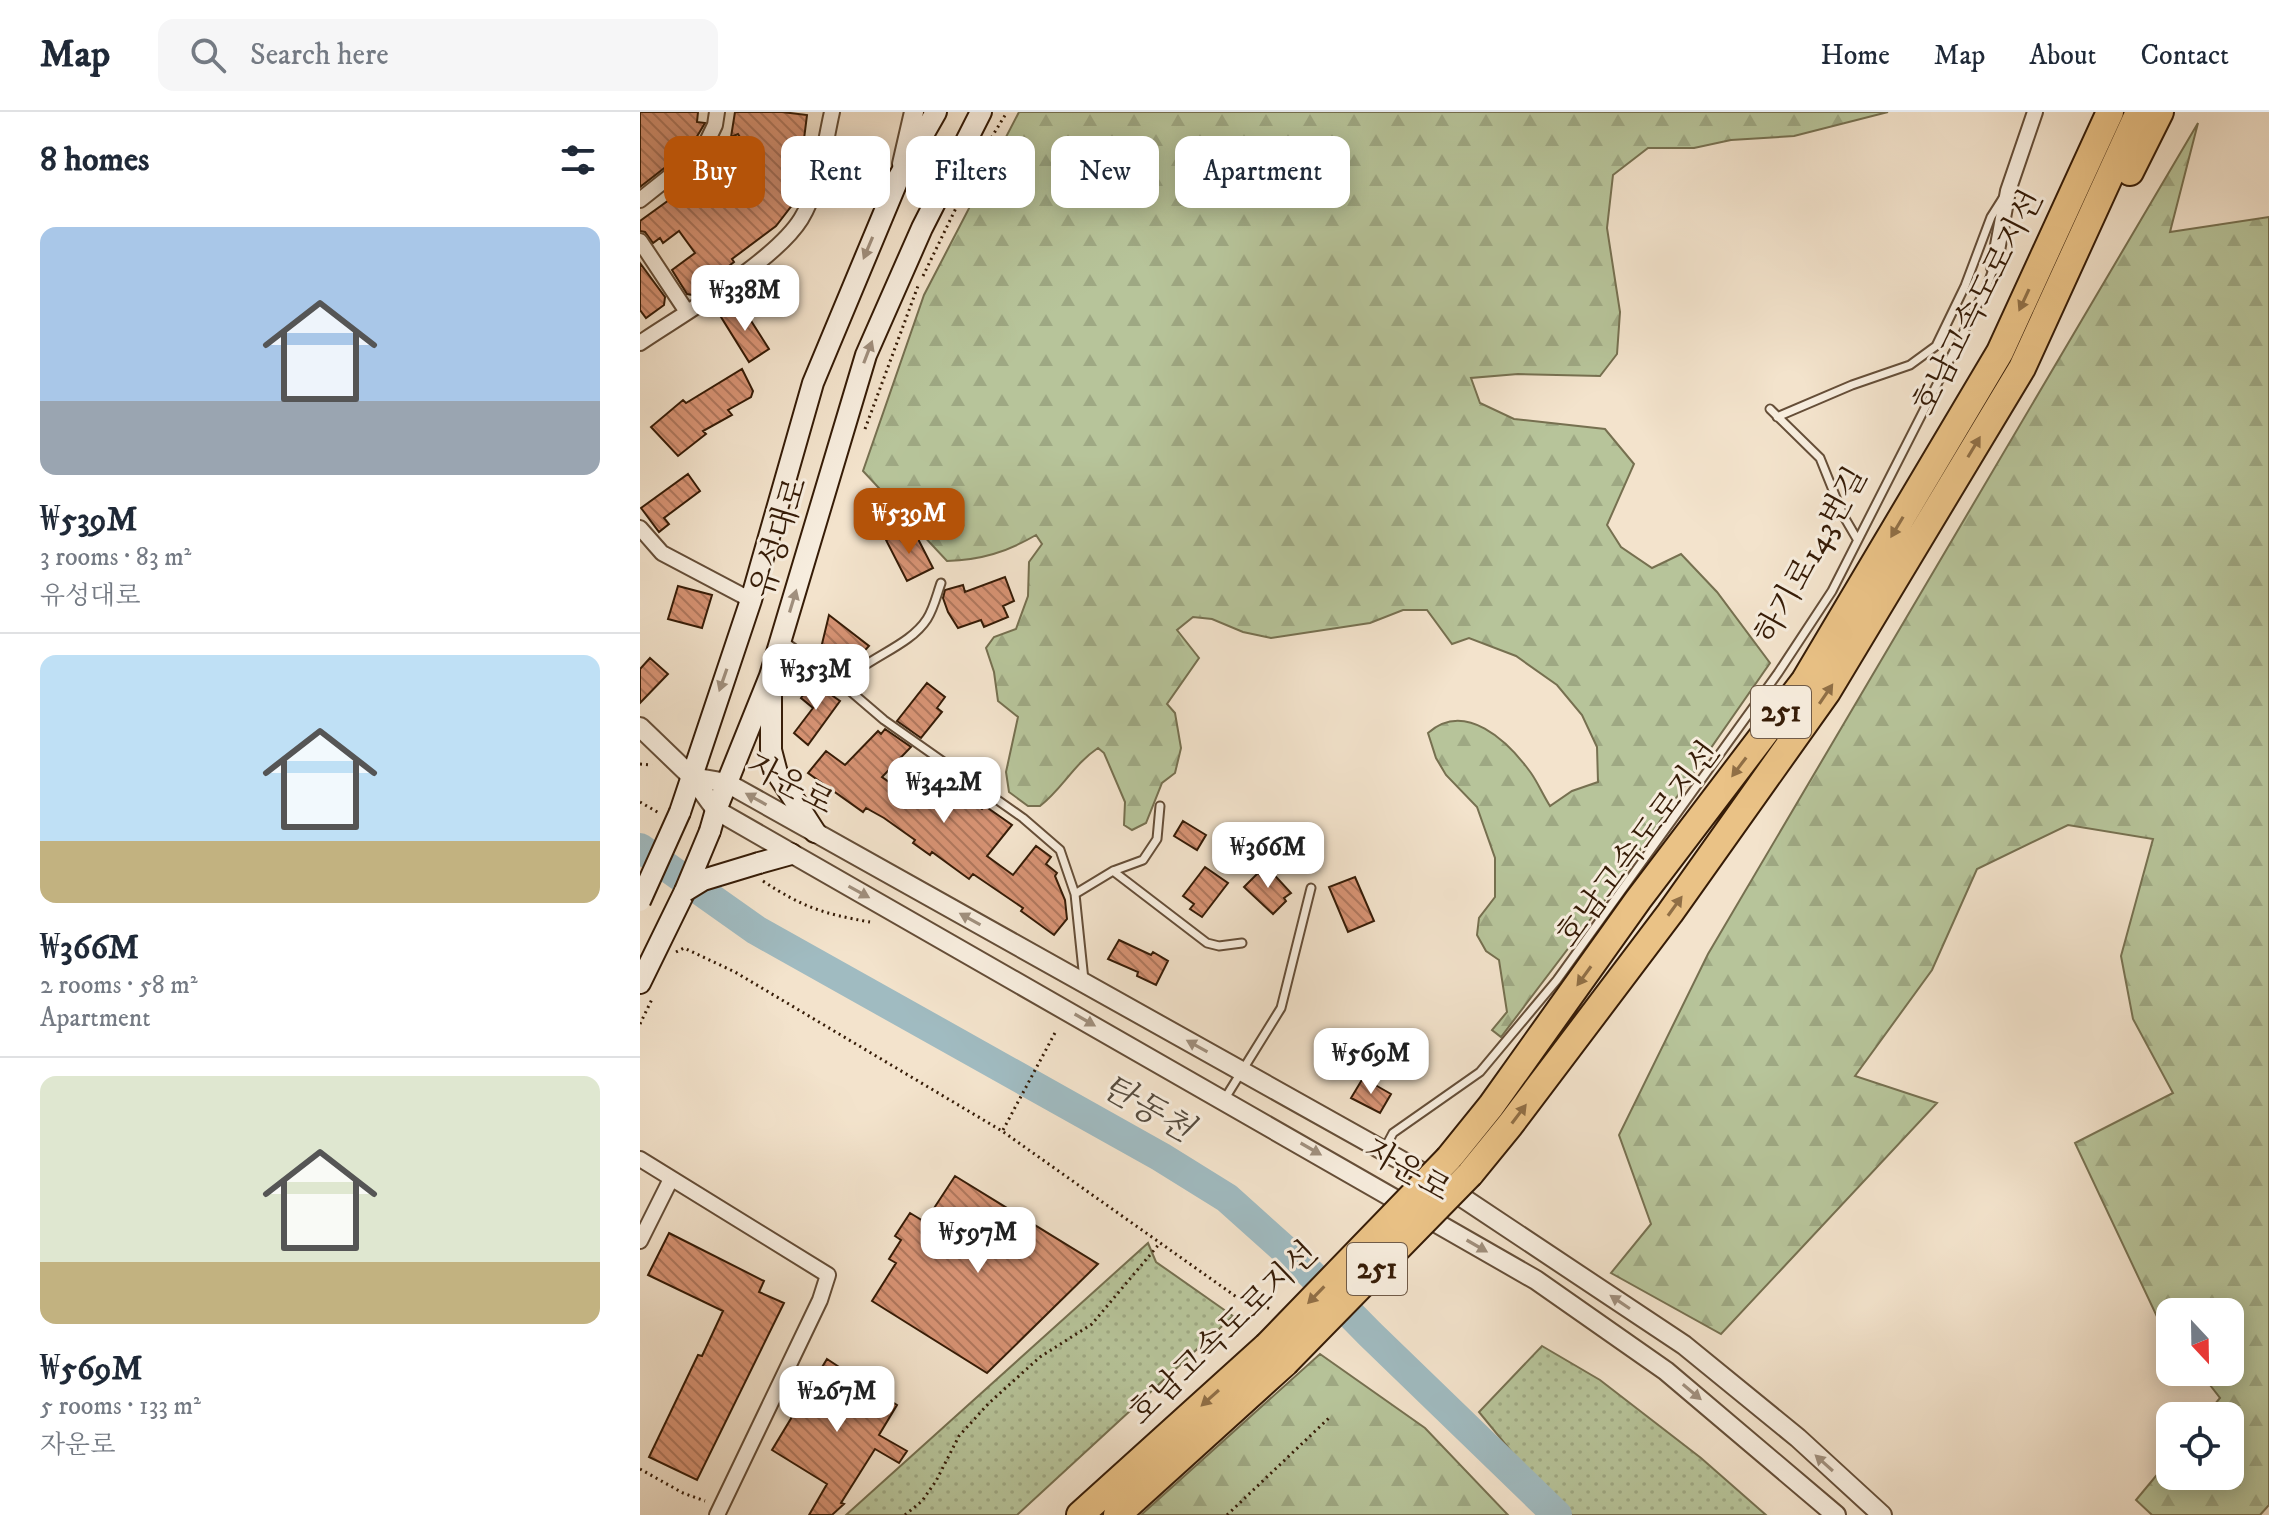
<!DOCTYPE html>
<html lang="en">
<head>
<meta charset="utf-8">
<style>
  body { margin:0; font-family:"IM FELL DW Pica","Noto Serif KR",serif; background:#f6f6f7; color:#1f2937; height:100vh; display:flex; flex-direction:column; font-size:30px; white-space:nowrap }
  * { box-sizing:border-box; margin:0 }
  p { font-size:26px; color:#747a83 }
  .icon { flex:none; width:44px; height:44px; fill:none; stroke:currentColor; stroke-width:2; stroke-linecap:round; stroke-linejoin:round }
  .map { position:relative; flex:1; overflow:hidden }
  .drawer { display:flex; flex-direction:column; background:#fff; width:640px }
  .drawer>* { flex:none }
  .top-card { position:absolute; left:24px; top:24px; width:760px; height:72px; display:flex; gap:16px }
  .needle { width:52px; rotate:158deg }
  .controls { position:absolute; left:1516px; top:1186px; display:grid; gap:16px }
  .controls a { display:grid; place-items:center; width:88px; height:88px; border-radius:16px; background:#fff; box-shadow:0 4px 20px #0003; font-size:40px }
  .price { position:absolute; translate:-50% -68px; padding:0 18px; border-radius:16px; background:#fff; color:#222; font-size:26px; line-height:52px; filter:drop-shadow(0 2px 4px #0008) }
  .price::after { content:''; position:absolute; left:50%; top:48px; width:24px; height:18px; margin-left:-12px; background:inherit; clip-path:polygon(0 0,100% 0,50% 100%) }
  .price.selected { background:#b45309; color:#fff }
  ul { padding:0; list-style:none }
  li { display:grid; align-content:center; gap:16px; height:424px; padding:0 40px }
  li+li { border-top:2px solid #e0e1e3 }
  li span { display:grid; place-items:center; height:248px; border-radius:16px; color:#555 }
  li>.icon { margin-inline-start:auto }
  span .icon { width:144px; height:144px; fill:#fffc; stroke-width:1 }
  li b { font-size:34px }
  h2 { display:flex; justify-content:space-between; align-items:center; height:96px; padding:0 40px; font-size:34px }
  .tag { padding:0 28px; border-radius:16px; background:#fff; box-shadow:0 4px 20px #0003; font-size:28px; line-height:72px }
  .tag.selected { background:#b45309; color:#fff }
  header { display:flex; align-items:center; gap:48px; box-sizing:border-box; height:112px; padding:0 40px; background:#fff; border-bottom:2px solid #e0e1e3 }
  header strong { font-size:38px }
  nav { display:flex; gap:44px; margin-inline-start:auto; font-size:28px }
  .search { width:560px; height:72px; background:#f6f6f7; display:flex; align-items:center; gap:20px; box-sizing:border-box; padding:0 28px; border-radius:16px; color:#747a83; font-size:30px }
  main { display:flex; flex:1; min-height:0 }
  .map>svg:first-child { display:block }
  .forest { fill:url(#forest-firs); stroke:#767050; stroke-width:2 }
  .park { fill:url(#park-dots); stroke:#767050; stroke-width:2 }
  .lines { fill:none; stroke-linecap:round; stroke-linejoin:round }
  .river { stroke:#a0bbc1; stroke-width:30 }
  .building { fill:url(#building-back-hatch); stroke:#361c07; stroke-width:2 }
  .service-casing { stroke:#654e38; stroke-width:11 }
  .minor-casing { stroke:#654e38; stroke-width:18 }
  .tertiary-casing { stroke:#654e38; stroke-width:22 }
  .secondary-casing { stroke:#361c07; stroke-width:24 }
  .motorway-casing { stroke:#361c07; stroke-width:30 }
  .path { stroke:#361c07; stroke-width:3; stroke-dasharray:2 4; stroke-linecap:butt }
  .service { stroke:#f7edde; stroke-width:7 }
  .minor { stroke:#f7edde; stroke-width:14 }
  .tertiary { stroke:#f7edde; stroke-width:18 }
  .secondary { stroke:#f7edde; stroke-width:20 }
  .motorway { stroke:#eac286; stroke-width:26 }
  .secondary-bridge-casing { stroke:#361c07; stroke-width:24; stroke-linecap:butt }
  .motorway-bridge-casing { stroke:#361c07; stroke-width:30; stroke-linecap:butt }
  .secondary-bridge { stroke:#f7edde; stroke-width:20 }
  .motorway-bridge { stroke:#eac286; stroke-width:26 }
  .oneway { fill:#a08f7d }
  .oneway2 { fill:#906f46 }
  .labels { text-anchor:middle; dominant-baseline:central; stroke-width:6; stroke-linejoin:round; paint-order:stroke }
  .shield { fill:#f7edde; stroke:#705b48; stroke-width:2 }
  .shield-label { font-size:30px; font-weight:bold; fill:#361c07 }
  .street-label { font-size:32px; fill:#361c07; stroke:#f7edde }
  .water-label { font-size:34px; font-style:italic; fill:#564c3f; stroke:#f7edde }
</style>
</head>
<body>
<header>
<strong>Map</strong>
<div class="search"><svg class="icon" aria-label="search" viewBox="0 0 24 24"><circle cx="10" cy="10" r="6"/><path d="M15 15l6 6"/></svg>Search here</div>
<nav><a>Home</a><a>Map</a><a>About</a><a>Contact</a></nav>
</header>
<main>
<section class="drawer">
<h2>8 homes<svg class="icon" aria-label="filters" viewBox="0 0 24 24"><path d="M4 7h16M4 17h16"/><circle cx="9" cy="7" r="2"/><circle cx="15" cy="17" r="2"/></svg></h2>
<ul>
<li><span style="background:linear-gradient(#a9c7e8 70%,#9aa5b1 0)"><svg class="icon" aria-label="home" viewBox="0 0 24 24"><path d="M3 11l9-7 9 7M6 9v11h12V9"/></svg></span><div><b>₩539M</b><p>3 rooms · 83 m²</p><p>유성대로</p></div></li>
<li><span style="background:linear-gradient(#bfe0f5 75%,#c2b280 0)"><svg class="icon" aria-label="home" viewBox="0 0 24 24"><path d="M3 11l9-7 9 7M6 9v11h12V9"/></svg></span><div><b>₩366M</b><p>2 rooms · 58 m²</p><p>Apartment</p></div></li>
<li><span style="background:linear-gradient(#dfe7d0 75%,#c2b280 0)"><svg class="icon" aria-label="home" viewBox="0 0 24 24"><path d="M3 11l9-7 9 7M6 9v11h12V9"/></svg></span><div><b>₩569M</b><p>5 rooms · 133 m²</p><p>자운로</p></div></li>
</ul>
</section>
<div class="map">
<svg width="1629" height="1403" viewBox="0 0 1629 1403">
  <defs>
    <pattern id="forest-firs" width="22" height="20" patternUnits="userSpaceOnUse" patternTransform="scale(2)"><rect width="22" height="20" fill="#b7c49a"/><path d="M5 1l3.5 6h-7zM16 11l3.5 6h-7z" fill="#9ea883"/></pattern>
    <pattern id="park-dots" width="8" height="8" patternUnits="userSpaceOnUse" patternTransform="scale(2)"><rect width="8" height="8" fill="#b7c49a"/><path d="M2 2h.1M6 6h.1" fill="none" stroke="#9ea883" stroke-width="1.8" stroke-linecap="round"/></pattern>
    <pattern id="building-back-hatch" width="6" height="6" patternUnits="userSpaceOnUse" patternTransform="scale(2)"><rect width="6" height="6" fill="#d79374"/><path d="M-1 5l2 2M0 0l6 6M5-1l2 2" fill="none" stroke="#af775d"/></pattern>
  </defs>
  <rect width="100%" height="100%" fill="#f3e3cc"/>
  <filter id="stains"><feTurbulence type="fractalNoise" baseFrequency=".0025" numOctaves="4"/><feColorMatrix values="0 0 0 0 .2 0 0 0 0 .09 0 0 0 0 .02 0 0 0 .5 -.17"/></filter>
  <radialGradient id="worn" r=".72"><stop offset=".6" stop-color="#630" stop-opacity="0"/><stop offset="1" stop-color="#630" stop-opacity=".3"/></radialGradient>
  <path class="forest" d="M379 0H1248L1154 24 1091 28 1054 36H1008L973 63 967 116 980 200 977 242 960 264 878 262 831 266 840 291 874 307 965 317 994 352 967 413 981 435 1012 456 1041 442 1077 480 1130 551 968 784 861 925 852 918 867 900 859 848 846 839 837 823 839 806 855 785V746L837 695 806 663 796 646 788 621C825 588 868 629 891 661 898 671 903 683 910 694L932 679 958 670 957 635 942 603 917 573 876 544 829 526 812 532 787 498H763L730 511 631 526 603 520 572 507 553 505 537 518 559 546 527 592 535 601 541 636 535 661 522 671 506 711 492 718 484 713 485 690 464 641 458 636C434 652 422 677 400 694H388L369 680 366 660 378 605 358 589 354 560 346 536 354 525 376 517 388 484 389 450 402 432 396 423C367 440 341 448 307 449L223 359 284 183Z
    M1558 11 1530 120 1629 105V1393L1620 1403H1512L1496 1388 1530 1347V1364H1590V1304H1565L1580 1286 1560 1260H1590V1200H1530V1223L1520 1211 1435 1031 1533 981 1493 907 1481 844 1513 727 1428 713 1337 757 1292 858 1215 964 1297 991 1081 1222 971 1161 1011 1112 979 1023 1068 842Z
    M680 1242 785 1316 868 1403H501Z"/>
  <path class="park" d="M508 1131 516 1150 593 1204 377 1403H206Z
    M902 1234 960 1268 1061 1346 1126 1403H932L889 1361 839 1300Z"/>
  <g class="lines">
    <path class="river" d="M0 736 116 818 521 1045 587 1086 665 1156 730 1222 917 1403"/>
  </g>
  <path class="building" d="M0 0H58L57 10 65 11 50 36 0 75Z
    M95 0H142L167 3 159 67 164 71 160 77 163 79 136 114 92 147 94 150 67 171 52 183 47 182 32 158 55 141 39 119 23 131 20 126 13 131 5 120 0 119V109L105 33 98 22 91 25Z
    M0 151 25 185 24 193 6 206 0 198Z
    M101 193 129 237 109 250 81 205Z
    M102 257 113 279 111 285 88 298 92 303 63 319 66 322 38 344 11 315 43 288 46 291Z
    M48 362 60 379 24 406 29 412 19 420 1 396Z
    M265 419 270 429 277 425 293 456 267 469 246 428Z
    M365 465 374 489 363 494 368 505 344 515 341 508 318 516 308 500 303 486 305 478 323 473 325 480Z
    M38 474 72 483 62 516 28 507Z
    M189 503 229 534 208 557 181 536Z
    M10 546 28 562 0 591V557Z
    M173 570 200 589 168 633 154 621 173 596 161 586Z
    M287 571 305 585 297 596 302 600 281 626 257 609Z
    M245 617 271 635 242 665 266 682 289 650 306 661 301 668 342 697 345 694 372 713 347 744 373 763 396 734 411 745 406 752 417 761 415 764 425 788 427 807 414 823 381 799 383 796 333 762 329 767 292 740 290 743 273 731 275 728 244 706 226 696 223 700 168 661 186 639 205 653 238 619 241 622Z
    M543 709 566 723 557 738 534 724Z
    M565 755 588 771 562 805 550 797 554 792 543 784Z
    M628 756 651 781 644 786 646 789 633 802 604 775 618 761 621 763Z
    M715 765 734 809 708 820 689 775Z
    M479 828 511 843 513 840 528 849 516 873 497 864 498 860 468 847Z
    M723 966 751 982 740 1001 711 986Z
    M315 1064 458 1152 347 1261 232 1189 256 1151 249 1147 261 1128 255 1124 270 1101 285 1110Z
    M29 1121 124 1169 119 1180 144 1191 57 1368 9 1345 58 1243 62 1244 83 1199 8 1163Z
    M187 1247 257 1293 239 1323 267 1339 259 1351 235 1337 201 1391 204 1392 192 1403H169L187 1372 132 1338Z"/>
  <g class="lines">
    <defs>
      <path id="service" d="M1130 297 1180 346 1203 403 1217 427
        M1137 305 1212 273 1270 253 1296 234 1325 174 1351 105 1363 86
        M144 529 202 572 244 608 383 706 420 738 435 782 444 868
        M202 572C227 545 269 535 287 507 294 496 297 482 301 471
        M473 759 567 831 579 834 602 831
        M435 782 473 759 503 748 517 727 520 694
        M584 988 641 896 671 776
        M744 1038 753 1021 840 960 917 868 1138 561 1192 479 1346 176 1354 155"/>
      <path id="minor" d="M0 88 63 38 75 13 77 0
        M0 129 47 200
        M1354 155 1368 79 1395 0
        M0 231C43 202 135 149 161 107 180 76 184 35 192 0
        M0 416 22 441 111 488
        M0 1047 188 1163 180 1188 77 1403
        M0 1129 31 1067"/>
      <path id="tertiary" d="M262 52 274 0
        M0 615 52 665 76 698 896 1168 1026 1259 1196 1403
        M52 665 87 671 796 1068 1044 1233 1158 1326 1242 1403"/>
      <path id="secondary" d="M131 576V638L137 661 175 720
        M40 700 111 488 173 271 259 65 296 0
        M70 719 76 698 130 564 226 243 282 116 341 0
        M119 751 151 742
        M0 871 45 779"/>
      <path id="motorway" d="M1490 60 1520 0
        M809 1046 851 994 998 788 1165 568 1360 240 1470 0
        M830 1062 870 1013 1030 801 1187 580 1382 256 1499 0
        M440 1403 627 1234
        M477 1403 645 1251"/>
    </defs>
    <use href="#service" class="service-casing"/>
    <use href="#minor" class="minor-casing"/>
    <use href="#tertiary" class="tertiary-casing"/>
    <use href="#secondary" class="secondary-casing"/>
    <use href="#motorway" class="motorway-casing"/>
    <path class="path" d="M342 41 367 0
      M283 164 332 63
      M225 317 278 174
      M0 652 12 653
      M0 690 19 701
      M123 769C162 795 184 802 230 810
      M36 840 44 836 95 860 362 1019 598 1186 631 1197
      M0 912 13 885
      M363 1018 416 919
      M0 1357 43 1381 65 1389
      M265 1403 282 1389 296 1369 319 1324 349 1291 400 1245 452 1212 520 1131
      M587 1403 690 1305"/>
    <use href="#service" class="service"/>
    <use href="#minor" class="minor"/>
    <use href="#tertiary" class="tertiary"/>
    <use href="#secondary" class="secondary"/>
    <use href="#motorway" class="motorway"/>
    <defs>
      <path id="secondary-bridge" d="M45 779 63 768 119 751
        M45 779 70 719
        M0 789 40 700"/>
      <path id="motorway-bridge" d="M627 1234 809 1046
        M645 1251 830 1062"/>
    </defs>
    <use href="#secondary-bridge" class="secondary-bridge-casing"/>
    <use href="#motorway-bridge" class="motorway-bridge-casing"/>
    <use href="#secondary-bridge" class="secondary-bridge"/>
    <use href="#motorway-bridge" class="motorway-bridge"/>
  </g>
  <defs><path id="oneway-solid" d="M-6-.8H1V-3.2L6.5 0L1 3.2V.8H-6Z" transform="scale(2)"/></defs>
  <g class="oneway">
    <use href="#oneway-solid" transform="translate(228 136) rotate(113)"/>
    <use href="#oneway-solid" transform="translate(228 240) rotate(-69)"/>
    <use href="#oneway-solid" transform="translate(153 489) rotate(-73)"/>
    <use href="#oneway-solid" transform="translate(83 568) rotate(109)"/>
    <use href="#oneway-solid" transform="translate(116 687) rotate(-151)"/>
    <use href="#oneway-solid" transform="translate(219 780) rotate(29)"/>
    <use href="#oneway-solid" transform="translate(330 807) rotate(-151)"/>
    <use href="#oneway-solid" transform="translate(445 908) rotate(30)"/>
    <use href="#oneway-solid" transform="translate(557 934) rotate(-151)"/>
    <use href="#oneway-solid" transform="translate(671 1037) rotate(30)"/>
    <use href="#oneway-solid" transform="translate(837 1134) rotate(30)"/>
    <use href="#oneway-solid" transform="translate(980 1190) rotate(-146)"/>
    <use href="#oneway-solid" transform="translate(1052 1280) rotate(40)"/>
    <use href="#oneway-solid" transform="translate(1184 1351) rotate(-138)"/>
  </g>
  <g class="oneway2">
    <use href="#oneway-solid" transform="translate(1384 188) rotate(115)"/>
    <use href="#oneway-solid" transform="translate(1334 335) rotate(-59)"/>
    <use href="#oneway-solid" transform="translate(1257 415) rotate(121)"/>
    <use href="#oneway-solid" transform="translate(1186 582) rotate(-56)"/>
    <use href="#oneway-solid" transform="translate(1099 655) rotate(127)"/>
    <use href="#oneway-solid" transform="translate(1035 794) rotate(-54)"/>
    <use href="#oneway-solid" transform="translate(944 864) rotate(126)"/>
    <use href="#oneway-solid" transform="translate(879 1002) rotate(-53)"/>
    <use href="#oneway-solid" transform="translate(676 1183) rotate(134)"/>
    <use href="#oneway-solid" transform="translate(570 1286) rotate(138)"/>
  </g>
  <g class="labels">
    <g class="shield">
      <rect x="1111" y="574" width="60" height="52" rx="6"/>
      <rect x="707" y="1131" width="60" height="52" rx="6"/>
    </g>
    <g class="shield-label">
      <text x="1141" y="600">251</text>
      <text x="737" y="1157">251</text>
    </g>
    <g class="street-label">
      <text transform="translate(1339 191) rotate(-63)">호남고속도로지선</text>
      <text transform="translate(140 426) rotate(-73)">유성대로</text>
      <text transform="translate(1172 444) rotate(-61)">하기로143번길</text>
      <text transform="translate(150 673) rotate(28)">자운로</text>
      <text transform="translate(999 733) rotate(-53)">호남고속도로지선</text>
      <text transform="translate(767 1059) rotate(30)">자운로</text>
      <text transform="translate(584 1222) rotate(-44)">호남고속도로지선</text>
    </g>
    <g class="water-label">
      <text transform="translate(507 997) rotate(30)">탄동천</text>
    </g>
  </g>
  <rect width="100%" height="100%" filter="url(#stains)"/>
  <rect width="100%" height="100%" fill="url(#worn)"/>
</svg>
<div class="controls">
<a><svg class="needle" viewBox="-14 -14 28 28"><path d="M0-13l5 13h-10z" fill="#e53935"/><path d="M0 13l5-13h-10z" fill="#747a83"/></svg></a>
<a><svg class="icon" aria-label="locate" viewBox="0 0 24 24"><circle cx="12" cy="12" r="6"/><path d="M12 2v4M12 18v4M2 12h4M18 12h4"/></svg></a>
</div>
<b class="price" style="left:105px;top:221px">₩338M</b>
<b class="price selected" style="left:269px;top:444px">₩539M</b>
<b class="price" style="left:176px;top:600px">₩353M</b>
<b class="price" style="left:304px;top:713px">₩342M</b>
<b class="price" style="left:628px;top:778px">₩366M</b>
<b class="price" style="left:731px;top:984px">₩569M</b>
<b class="price" style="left:338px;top:1163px">₩597M</b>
<b class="price" style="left:197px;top:1322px">₩267M</b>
<div class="top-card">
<a class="tag selected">Buy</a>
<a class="tag">Rent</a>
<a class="tag">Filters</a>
<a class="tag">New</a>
<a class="tag">Apartment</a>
</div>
</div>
</main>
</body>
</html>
